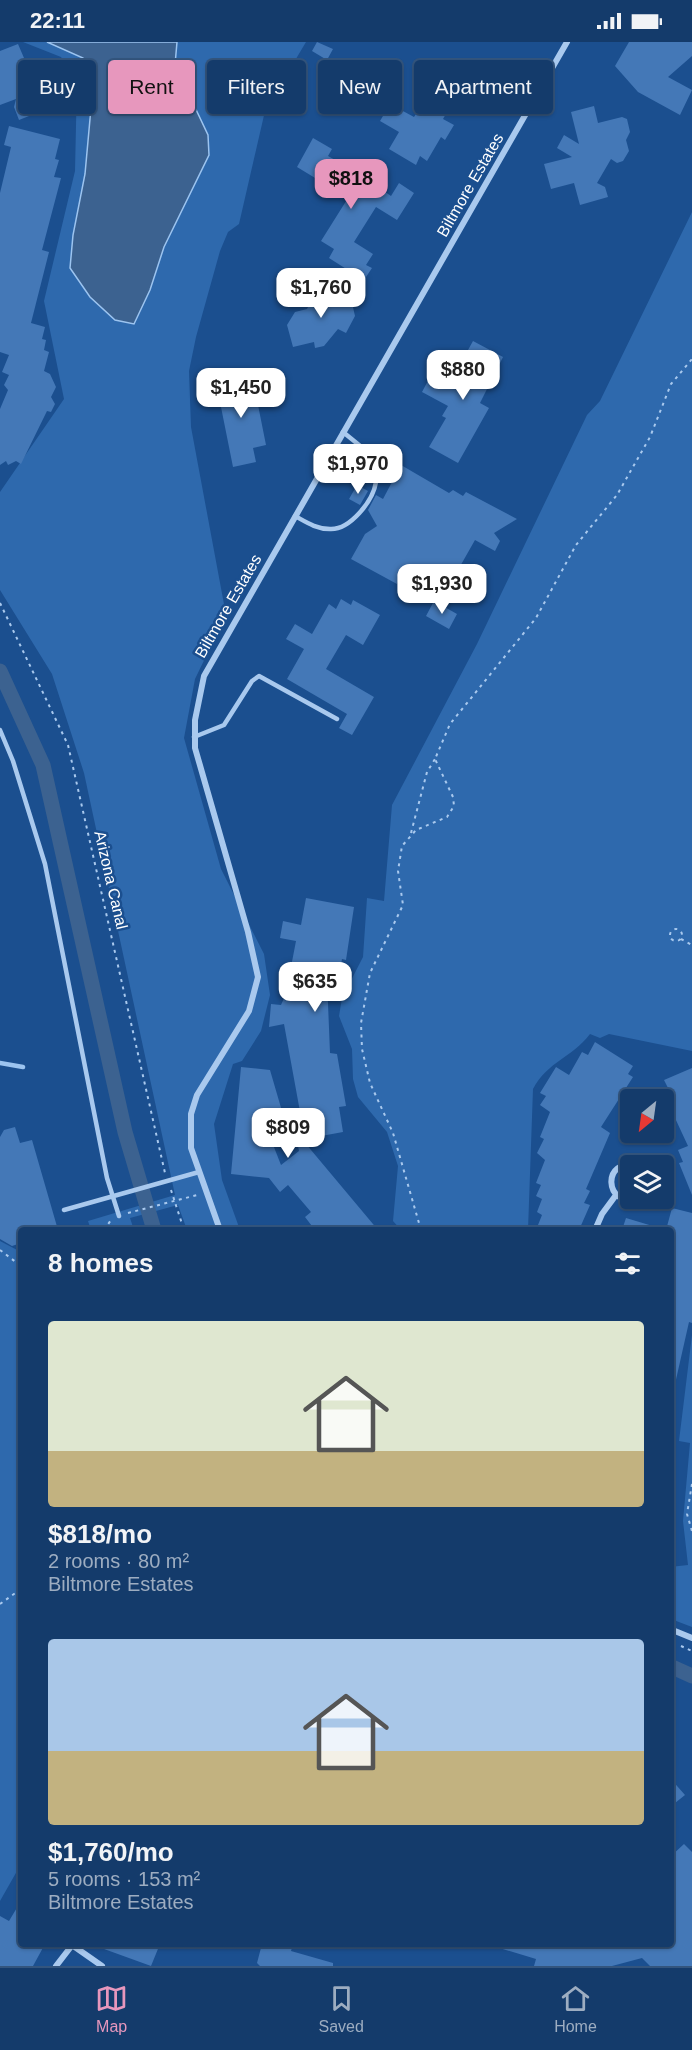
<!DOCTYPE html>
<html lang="en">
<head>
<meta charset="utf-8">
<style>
  body { margin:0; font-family:Helvetica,sans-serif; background:#214673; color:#f1f3f6; height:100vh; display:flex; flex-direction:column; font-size:22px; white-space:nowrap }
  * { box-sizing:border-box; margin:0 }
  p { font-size:20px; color:#9dadc1 }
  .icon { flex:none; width:33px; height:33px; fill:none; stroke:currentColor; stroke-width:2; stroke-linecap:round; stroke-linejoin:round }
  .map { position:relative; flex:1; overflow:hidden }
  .drawer { position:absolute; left:18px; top:1185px; width:656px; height:720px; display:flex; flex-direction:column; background:#143b6b; border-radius:6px; box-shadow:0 2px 4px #0004,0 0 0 2px #33557e }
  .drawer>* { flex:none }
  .hud { position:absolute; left:18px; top:18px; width:657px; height:54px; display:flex; gap:12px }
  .needle { width:39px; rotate:209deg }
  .tools { position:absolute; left:620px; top:1047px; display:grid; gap:12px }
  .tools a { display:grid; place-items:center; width:54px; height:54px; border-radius:6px; background:#143b6b; box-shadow:0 2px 4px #0004,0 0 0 2px #33557e; font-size:30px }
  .price { position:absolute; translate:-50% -51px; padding:0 14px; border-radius:12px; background:#fff; color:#222; font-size:20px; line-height:39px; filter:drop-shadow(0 2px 3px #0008) }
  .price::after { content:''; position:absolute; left:50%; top:36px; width:18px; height:14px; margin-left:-9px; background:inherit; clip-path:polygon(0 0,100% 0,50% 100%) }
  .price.active { background:#e797bd; color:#111 }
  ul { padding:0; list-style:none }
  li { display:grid; align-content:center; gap:12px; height:318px; padding:0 30px }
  li span { display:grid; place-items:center; height:186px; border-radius:6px; color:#555 }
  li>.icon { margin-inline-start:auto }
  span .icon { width:108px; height:108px; fill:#fffc; stroke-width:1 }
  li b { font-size:26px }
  h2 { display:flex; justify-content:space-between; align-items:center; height:72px; padding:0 30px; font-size:26px }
  .tag { padding:0 21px; border-radius:6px; background:#143b6b; box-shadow:0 2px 4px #0004,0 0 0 2px #33557e; font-size:21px; line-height:54px }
  .tag.active { background:#e797bd; color:#111 }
  .status { display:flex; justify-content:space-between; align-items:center; height:42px; padding:0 30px; background:#143b6b; direction:ltr }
  .status svg { height:16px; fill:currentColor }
  .dock { display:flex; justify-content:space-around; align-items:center; height:84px; border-top:2px solid #33557e; background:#143b6b; font-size:16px; color:#9dadc1 }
  .dock a { display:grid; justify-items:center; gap:3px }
  .dock .active { color:#e797bd }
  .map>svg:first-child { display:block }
  .green { fill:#2e69ad }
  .water { fill:#3c6290; stroke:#9cc4f0; stroke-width:1.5 }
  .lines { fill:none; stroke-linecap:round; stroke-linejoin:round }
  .stream { stroke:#9cc4f0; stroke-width:4.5 }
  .canal { stroke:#3c6290; stroke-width:15 }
  .building { fill:#4478b7 }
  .path { stroke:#a9c9ee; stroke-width:2; stroke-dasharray:3 4.5; stroke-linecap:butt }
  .service { stroke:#a9c9ee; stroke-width:4.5 }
  .minor { stroke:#a9c9ee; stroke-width:6 }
  .labels { text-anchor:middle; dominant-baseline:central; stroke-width:5; stroke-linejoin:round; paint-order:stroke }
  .street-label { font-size:16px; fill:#fff; stroke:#1b4f8f }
</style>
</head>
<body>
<div class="status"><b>22:11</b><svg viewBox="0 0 49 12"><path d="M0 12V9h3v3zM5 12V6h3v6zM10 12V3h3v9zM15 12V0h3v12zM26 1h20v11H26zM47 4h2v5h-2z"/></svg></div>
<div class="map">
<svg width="692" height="1924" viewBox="0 0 692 1924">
  <rect width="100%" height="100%" fill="#1b4f8f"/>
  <path class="green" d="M23 0H306L265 69 239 182 228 190 220 209 196 295 189 329 191 385 226 573 195 637 184 696 221 827 264 912 270 953 261 989 242 1019 233 1022 214 1082 222 1138 240 1188H187L178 1163 130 1176 134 1188H91L88 1179 175 1153 84 731 52 632 0 548V450L64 357 44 259 75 129 77 38 61 15Z
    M692 170V1009L609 992 600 996 590 992C572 1016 548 1019 533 1047L528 1188H401L393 1179 398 1124 387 1090 358 1055 353 1037 352 1007 339 974 342 956 363 915 367 856 384 859 392 763 477 602 587 373 600 359Z
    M0 1199 21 1210V1822L0 1859Z
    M692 1293V1585L671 1577 670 1525 688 1523 683 1479 690 1401 679 1399Z"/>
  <path class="water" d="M47 0H177L175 23 208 93 209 113 164 205 150 248 134 282 115 278 90 255 70 226 73 193 85 132 91 66 83 16Z"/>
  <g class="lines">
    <path class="stream" d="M0 1021 23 1025"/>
    <path class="canal" d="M0 629 43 723 125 1090 154 1188
      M670 1624 692 1634"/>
  </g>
  <path class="building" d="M317 0 333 7 327 18 312 9Z
    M629 0H692V14L668 35 692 48 680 73 638 50 615 24Z
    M18 2 30 30 40 26 59 59 48 63 49 66 19 78 14 65 16 57 0 63V9Z
    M436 42 457 53 443 77 454 83 445 98 441 95 427 119 420 114 416 123 389 107 399 90 380 79 390 62 414 75Z
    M594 64 598 81 622 75 627 77 630 90 626 98 629 109 623 119 617 121 611 117 597 141 605 145 608 155 580 163 574 141 551 147 544 122 572 115 557 106 564 93 579 102 571 70Z
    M9 84 60 97 55 117 59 118 54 135 61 136 42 208 49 210 31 281 45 285 42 297 46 298 44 308 49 310 44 329 50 332 56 345 51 355 55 362 51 370 47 369 21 422 16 419 8 423 6 419 0 423V367L8 348 4 343 9 333 2 330 9 313 0 310V151L11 105 4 103Z
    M313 96 332 107 328 114 337 119 332 128 373 153 378 145 391 154 399 141 414 151 397 178 376 165 354 200 373 212 366 223 372 226 362 241 349 233 351 230 329 216 334 207 321 199 348 156 297 125Z
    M319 244 352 261 355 274 346 291 338 287 324 304 315 306 314 300 293 305 287 283 295 270 307 267Z
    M473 299 503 315 480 361 489 366 458 421 429 405 446 376 442 374 448 364 422 350 430 335 448 344Z
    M252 333 266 403 253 406 256 420 233 425 216 340Z
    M401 423 449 451 453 448 463 454 466 450 517 477 494 491 500 499 495 509 475 498 454 535 444 542 436 557 399 537 397 542 351 517 365 492 377 484 368 468 376 453 383 457Z
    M357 443 368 449 360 463 349 457Z
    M341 557 351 563 353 558 380 573 363 603 346 593 326 627 374 655 352 693 339 686 347 672 287 637 304 607 286 597 295 582 312 592 329 562 336 567Z
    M434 559 457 572 449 587 426 574Z
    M306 856 354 865 346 918 342 917 338 939 327 937 330 1011 337 1012 346 1064 339 1065 343 1090 305 1097 284 982 269 985 271 962 281 963 295 931 290 930 296 899 280 896 283 879 301 883Z
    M595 1000 633 1024 628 1032 633 1035 601 1085 610 1091 586 1147 590 1149 584 1161 590 1163 579 1188H536L542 1173 537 1170 542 1157 536 1154 541 1143 536 1141 545 1118 537 1111 544 1097 540 1095 550 1070 540 1063 546 1054 540 1051 556 1025 569 1033 582 1010 588 1013Z
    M241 1025 270 1028 284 1076 272 1078 270 1095 281 1123 299 1109 298 1104 306 1102 378 1188H315L305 1175 311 1170 288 1143 280 1150 269 1136 231 1132Z
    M692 1026V1153L679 1121 683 1120 678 1108 688 1104 662 1048 668 1046 664 1038Z
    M15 1085 20 1101 32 1098 58 1188H21V1201L12 1204 0 1197V1095L4 1088Z
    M672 1166 692 1171V1281L689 1280 675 1342H670V1188H666Z
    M626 1176 656 1185V1188H622Z
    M670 1736 685 1753 670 1765Z
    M684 1802 692 1810V1924H650L642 1916 612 1924H534L536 1917 496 1905V1902H670V1815Z
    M21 1859V1902H45L33 1924H0V1874L9 1879Z
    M160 1902 151 1924 93 1903V1902Z
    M262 1902H293L291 1909 333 1921V1924H260L257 1921Z"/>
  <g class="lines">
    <path class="path" d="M0 561 68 703 165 1131
      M411 791 427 730 435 717
      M670 893a6 6 0 1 1 12 0a6 6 0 1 1-12 0Z
      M681 897 692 903
      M171 1148 184 1188
      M128 1171 197 1153
      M104 1188 111 1178
      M421 1188 393 1091 370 1041 362 1007 361 981 370 931 403 863 398 829 402 804 416 788 447 775 454 764 453 755 435 717 450 682 536 576 576 503 617 453 650 395 671 342 692 317
      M0 1208 21 1224
      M692 1442 687 1472 692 1489
      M0 1562 21 1547
      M681 1604 692 1609"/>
    <path class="service" d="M295 474C306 480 316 487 330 487 350 488 373 459 376 440 376 432 375 424 375 416L343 390
      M0 688 13 719 45 822 107 1136 119 1174
      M194 695 224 683 252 639 259 634 337 677
      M64 1168 199 1130"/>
    <path class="minor" d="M638 1156C604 1167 601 1114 638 1124
      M220 1188 191 1106V1072L197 1053 249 969 258 935 248 890 195 706V678L204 634 567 0
      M595 1188 602 1172 616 1153
      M670 1587 692 1596
      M72 1903 102 1924
      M56 1924 73 1902"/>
  </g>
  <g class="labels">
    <g class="street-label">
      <text transform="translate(470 143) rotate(-60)">Biltmore Estates</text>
      <text transform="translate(228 564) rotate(-60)">Biltmore Estates</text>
      <text transform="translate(111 838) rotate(77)">Arizona Canal</text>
    </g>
  </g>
</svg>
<div class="tools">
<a><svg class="needle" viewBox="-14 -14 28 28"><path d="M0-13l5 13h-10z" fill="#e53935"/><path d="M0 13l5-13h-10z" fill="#9dadc1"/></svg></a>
<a><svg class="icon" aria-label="layers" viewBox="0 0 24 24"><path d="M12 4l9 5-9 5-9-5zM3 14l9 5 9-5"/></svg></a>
</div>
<b class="price active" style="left:351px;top:168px">$818</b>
<b class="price" style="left:321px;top:277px">$1,760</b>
<b class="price" style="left:463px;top:359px">$880</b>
<b class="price" style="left:241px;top:377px">$1,450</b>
<b class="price" style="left:358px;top:453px">$1,970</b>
<b class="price" style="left:442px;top:573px">$1,930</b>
<b class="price" style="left:315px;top:971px">$635</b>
<b class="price" style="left:288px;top:1117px">$809</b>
<div class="hud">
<a class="tag">Buy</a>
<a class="tag active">Rent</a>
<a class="tag">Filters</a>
<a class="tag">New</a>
<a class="tag">Apartment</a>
</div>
<section class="drawer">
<h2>8 homes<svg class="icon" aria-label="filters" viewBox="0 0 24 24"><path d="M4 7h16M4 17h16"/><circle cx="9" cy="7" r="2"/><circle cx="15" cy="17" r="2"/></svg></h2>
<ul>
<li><span style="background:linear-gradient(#dfe7d0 70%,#c2b280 0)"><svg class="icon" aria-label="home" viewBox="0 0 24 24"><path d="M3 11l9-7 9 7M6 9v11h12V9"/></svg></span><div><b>$818/mo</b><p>2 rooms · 80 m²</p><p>Biltmore Estates</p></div></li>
<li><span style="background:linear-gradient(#a9c7e8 60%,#c2b280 0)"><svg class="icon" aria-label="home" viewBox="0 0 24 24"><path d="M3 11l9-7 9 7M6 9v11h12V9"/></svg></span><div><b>$1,760/mo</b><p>5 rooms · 153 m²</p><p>Biltmore Estates</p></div></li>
</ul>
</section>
</div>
<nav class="dock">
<a class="active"><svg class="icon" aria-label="map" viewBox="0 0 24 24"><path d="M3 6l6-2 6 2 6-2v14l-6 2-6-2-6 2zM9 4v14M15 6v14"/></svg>Map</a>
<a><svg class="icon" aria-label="saved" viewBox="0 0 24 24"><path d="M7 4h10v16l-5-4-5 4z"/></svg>Saved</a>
<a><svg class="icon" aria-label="home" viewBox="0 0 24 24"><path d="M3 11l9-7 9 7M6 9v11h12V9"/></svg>Home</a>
</nav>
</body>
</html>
